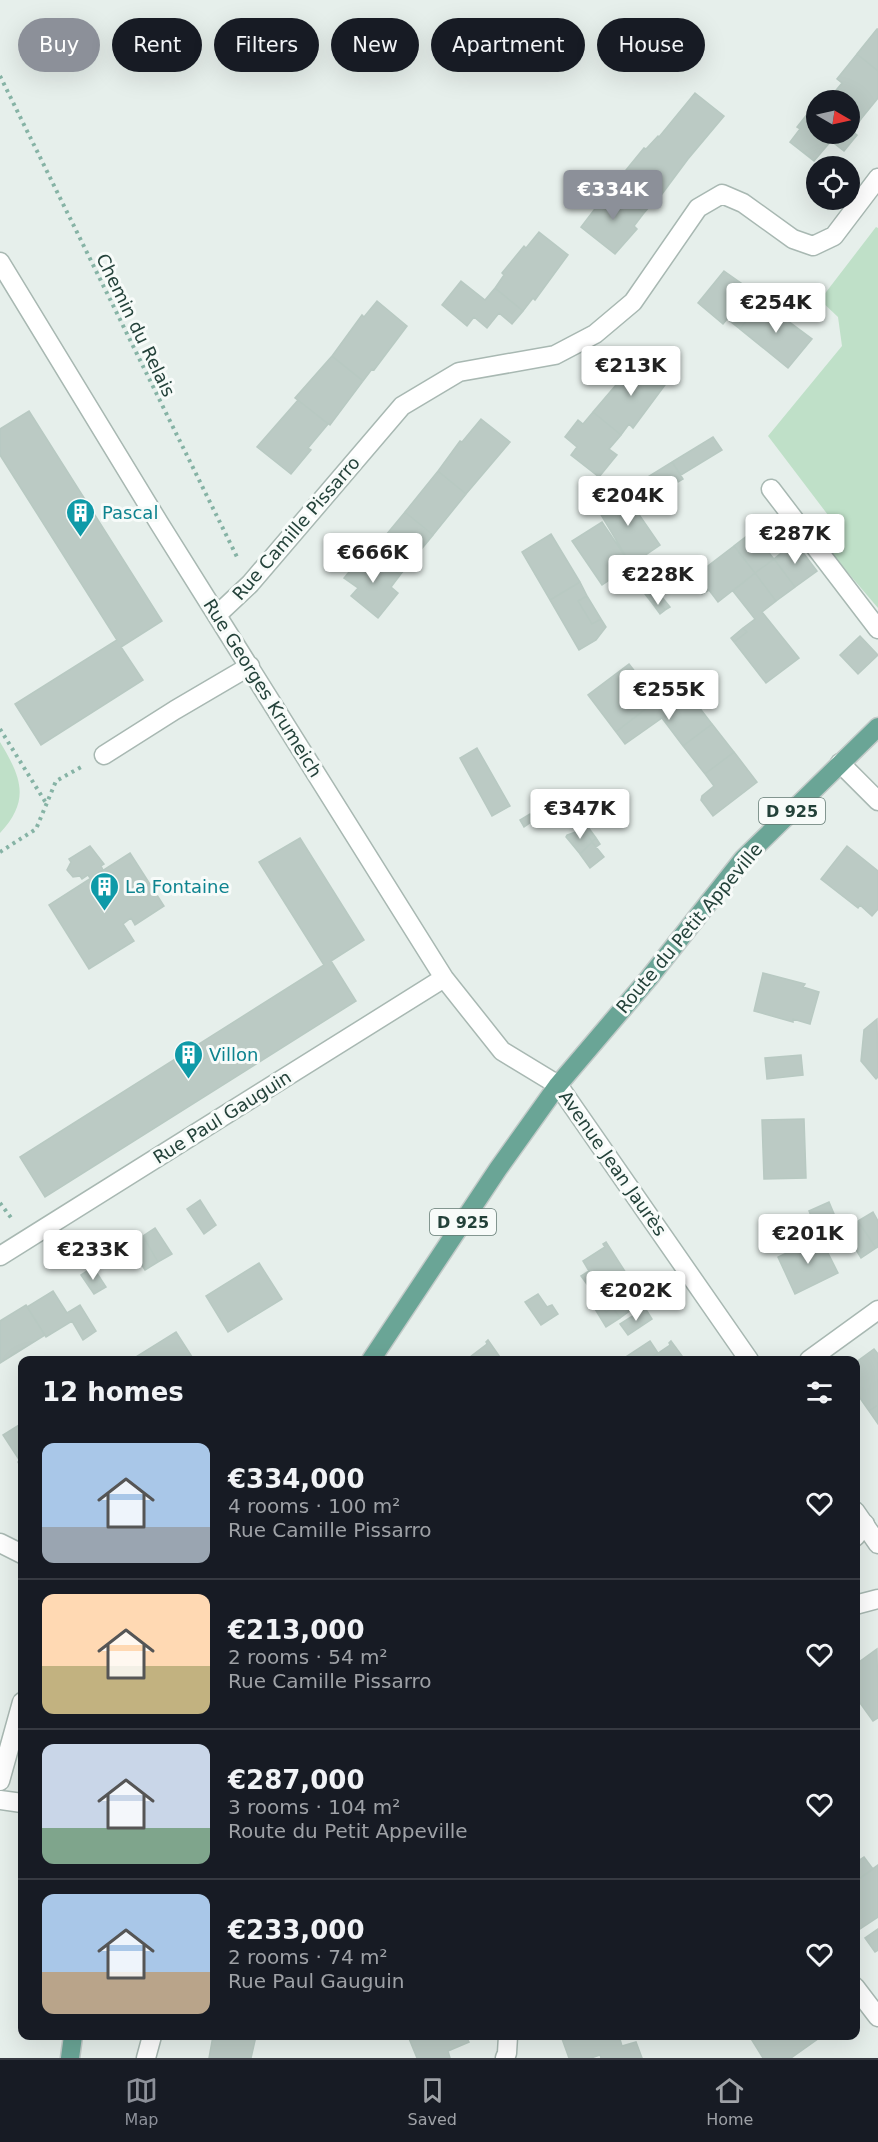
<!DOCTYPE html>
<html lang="en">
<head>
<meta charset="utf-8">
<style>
  body { margin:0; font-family:"DejaVu Sans",sans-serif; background:#20242c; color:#f1f3f6; height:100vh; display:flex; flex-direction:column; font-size:22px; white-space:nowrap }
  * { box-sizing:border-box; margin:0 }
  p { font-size:20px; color:#9ea1a6 }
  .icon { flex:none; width:33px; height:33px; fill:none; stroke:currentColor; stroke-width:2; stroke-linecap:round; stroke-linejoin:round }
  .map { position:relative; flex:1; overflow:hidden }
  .side { position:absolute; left:18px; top:1356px; width:842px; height:684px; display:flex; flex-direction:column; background:#171b24; border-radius:12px; box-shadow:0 6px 24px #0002 }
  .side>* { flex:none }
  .guide { position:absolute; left:18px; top:18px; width:843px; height:54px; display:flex; gap:12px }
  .needle { width:39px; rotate:99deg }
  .buttons { position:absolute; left:806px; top:90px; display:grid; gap:12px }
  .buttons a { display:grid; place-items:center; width:54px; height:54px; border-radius:50%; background:#171b24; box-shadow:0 6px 24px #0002; font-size:30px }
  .price { position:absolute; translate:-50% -51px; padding:0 14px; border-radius:6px; background:#fff; color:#222; font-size:20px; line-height:39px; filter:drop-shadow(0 2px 3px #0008) }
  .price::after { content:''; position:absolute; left:50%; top:36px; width:18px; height:14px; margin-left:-9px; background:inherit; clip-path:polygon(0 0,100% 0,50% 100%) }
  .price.selected { background:#8c9099; color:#fff }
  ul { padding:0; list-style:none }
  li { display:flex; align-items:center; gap:18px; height:150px; padding:0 24px }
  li+li { border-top:2px solid #363941 }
  li span { display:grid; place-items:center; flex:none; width:168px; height:120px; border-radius:12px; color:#555 }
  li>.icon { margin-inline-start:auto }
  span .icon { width:72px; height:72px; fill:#fffc; stroke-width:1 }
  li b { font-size:26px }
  h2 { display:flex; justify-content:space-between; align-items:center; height:72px; padding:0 24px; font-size:26px }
  .tag { padding:0 21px; border-radius:27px; background:#171b24; box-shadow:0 6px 24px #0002; font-size:21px; line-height:54px }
  .tag.selected { background:#8c9099; color:#fff }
  .dock { display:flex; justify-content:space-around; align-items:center; height:84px; border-top:2px solid #363941; background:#171b24; font-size:16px; color:#9ea1a6 }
  .dock a { display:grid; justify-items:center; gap:3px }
  .dock .selected { color:#8c9099 }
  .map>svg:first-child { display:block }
  .green { fill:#bfe0c8 }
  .building { fill:#bbcac4; stroke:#b8c9c2; stroke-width:1.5 }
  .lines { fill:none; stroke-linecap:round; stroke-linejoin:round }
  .service-casing { stroke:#a8b8b2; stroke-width:21 }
  .minor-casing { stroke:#a8b8b2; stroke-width:21 }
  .tertiary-casing { stroke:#a8b8b2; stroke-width:21 }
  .primary-casing { stroke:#c2cac8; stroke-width:21 }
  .path { stroke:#86b3a5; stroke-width:4; stroke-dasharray:3 4.5; stroke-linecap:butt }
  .service { stroke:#fff; stroke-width:18 }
  .minor { stroke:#fff; stroke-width:18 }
  .tertiary { stroke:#fff; stroke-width:18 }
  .primary { stroke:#6aa596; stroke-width:18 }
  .labels { text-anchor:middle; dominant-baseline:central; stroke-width:6; stroke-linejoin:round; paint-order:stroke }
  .shield { fill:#f7fbf9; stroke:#637a73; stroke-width:1.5 }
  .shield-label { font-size:16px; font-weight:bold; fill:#24423a }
  .street-label { font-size:18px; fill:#24423a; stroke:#f7fbf9 }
  .culture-label { font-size:18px; fill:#0d838f; stroke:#f7fbf9; text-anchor:start }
</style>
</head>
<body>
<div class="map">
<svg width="878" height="2058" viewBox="0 0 878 2058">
  <rect width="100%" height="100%" fill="#e6efeb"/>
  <path class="green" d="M876 227 878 228V608L814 533 831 519 768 436 842 346 838 317 820 300Z
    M0 742C21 777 31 800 0 833Z"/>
  <path class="building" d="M877 29H878V71L857 54Z
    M857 54 878 71V98L861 119 849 109V100H839L832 95 842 83 837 79Z
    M695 93 724 116 688 159 656 202 655 200 644 213 614 189 624 177 622 175 644 148 646 149 658 136 659 137Z
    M816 103V134H849V109L861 119 852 131 857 135 844 151 831 141 814 161 790 142 800 129 797 127Z
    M614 189 644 213 634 226 637 229 615 254 581 227 601 201 603 203Z
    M539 232 568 255 535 300 533 298 523 311 495 288 504 275 502 273 524 246 526 248Z
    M724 271 751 290 749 292 761 301 740 329 727 319 723 324 698 303Z
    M461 281 485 300 495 288 523 311 512 324 499 313 487 328 474 317 467 326 442 305Z
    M377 301 407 326 374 370 372 369 363 381 332 356 362 315 364 317Z
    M761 301 812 339 788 368 740 329Z
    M332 356 363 381 330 425 295 398Z
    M639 358 668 381 633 428 629 424 621 435 593 412Z
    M298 400 328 424 308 448 311 450 291 474 257 447Z
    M29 411 162 621 121 647 143 680 41 745 15 704 117 640 0 455V429Z
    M593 412 621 435 609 449 617 455 599 477 571 455 577 447 565 437 578 420 583 424Z
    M481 419 510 442 466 494 438 471 460 441 462 442Z
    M713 437 722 450 681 475 672 462Z
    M672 462 683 479 678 482 676 478 661 487 658 483 637 496 630 488Z
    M438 471 466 494 433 535 405 512Z
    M630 488 637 496 629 500 660 545 631 565 597 508Z
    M405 512 433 535 400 575 372 552Z
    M602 522 631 565 602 585 572 541Z
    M752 532 774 559 755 573 734 546Z
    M551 534 580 582 550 600 522 552Z
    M795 542 817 571 795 587 774 559Z
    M734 546 755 573 718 602 709 590 702 594 691 579Z
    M372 552 400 575 391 587 398 593 378 618 351 596 358 588 344 578 358 561 362 564Z
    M774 559 795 587 776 601 755 573Z
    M755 573 776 601 762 612 799 658 766 683 734 642 747 632 743 628 755 619 733 591Z
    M580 582 587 596 578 601 592 624 601 619 606 627 596 640 579 650 550 600Z
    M650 582 661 596 657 599 646 586Z
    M646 586 657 599 652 603 641 589Z
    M587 596 601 619 592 624 578 601Z
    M661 596 670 607 665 610 657 599Z
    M657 599 665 610 660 614 652 603Z
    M743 628 747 632 734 642 731 638Z
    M860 636 878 655 858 674 840 655Z
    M629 664 657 700 616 732 588 695Z
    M689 694 712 724 683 746 662 718 625 744 616 732 657 700 666 711Z
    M712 724 734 752 705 774 683 746Z
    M477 748 510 806 492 816 460 758Z
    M734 752 757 782 713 816 701 800 702 796 714 786 705 774Z
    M530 814 534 820 524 827 520 820Z
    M588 827 596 838 592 842 584 829Z
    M584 829 592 842 580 854 566 837 567 835Z
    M300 838 364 940 331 961 356 1001 45 1197 20 1157 324 965 259 862Z
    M596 838 600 844 596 847 592 842Z
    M592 842 604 857 590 868 580 854Z
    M90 846 104 864 101 866 103 870 90 878 88 875 82 879 80 876 73 877 67 870 71 862 69 859Z
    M847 846 878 871V909L872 916 860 905 858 908 821 879Z
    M130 853 164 906 135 925 131 918 123 924 134 941 89 969 49 905Z
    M763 973 805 984 803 987 819 992 810 1024 793 1019V1022L754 1011Z
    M877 1019 878 1077 876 1079 861 1061 864 1030Z
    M801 1055 803 1075 767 1079 765 1058Z
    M804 1119 806 1178 764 1179 762 1120Z
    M200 1200 216 1225 204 1234 187 1209Z
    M829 1202 840 1228 820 1237 809 1211Z
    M873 1212 878 1221V1247L876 1248 858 1221Z
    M858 1221 876 1248 861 1258 844 1230Z
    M155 1228 172 1254 158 1262 143 1236Z
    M143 1236 158 1262 145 1270 129 1245Z
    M820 1237 838 1273 795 1294 778 1257Z
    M606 1242 626 1273 594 1294 581 1276 589 1271 583 1261 605 1247 603 1244Z
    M259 1263 282 1299 228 1332 206 1296Z
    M93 1267 106 1287 94 1294 81 1275Z
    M626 1273 646 1303 643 1305 642 1302 620 1318 613 1308 606 1312 594 1294Z
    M53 1291 67 1313 80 1305 96 1331 83 1340 72 1321 46 1337 27 1307Z
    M538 1294 547 1307 552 1305 558 1314 541 1325 525 1302Z
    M26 1305 45 1335 0 1363V1321Z
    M601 1305 606 1312 613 1308 620 1318 606 1327 595 1309Z
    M645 1308 652 1319 628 1335 620 1324Z
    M176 1332 194 1360H131Z
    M488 1340 502 1360H466L487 1344 486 1342Z
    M650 1341 658 1353 648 1360H626L624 1358Z
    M671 1341 685 1360H648L670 1345 669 1343Z
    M874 1349 878 1354V1405L869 1411 855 1391V1363Z
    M878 1405V1424L869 1411Z
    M22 1423V1470L18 1462 20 1461 3 1435Z
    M877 1649 878 1718 873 1721 855 1696V1665Z
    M864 1857 873 1869 855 1882V1863Z
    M878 1865V1917L860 1929 855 1921V1882Z
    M878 1929V1950L875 1952 865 1938Z
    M213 2036H256L251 2058H209Z
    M408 2036H466L469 2042 448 2051 450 2058H417Z
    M561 2036H619L622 2046 636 2042 642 2058H601L600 2055 591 2058H569Z
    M752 2036H822L791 2058H763L750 2037Z"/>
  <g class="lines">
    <defs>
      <path id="service" d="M771 489 878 629"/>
      <path id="minor" d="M0 262 159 523 444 978 502 1051 558 1085
        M217 615 250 584 402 406 459 372 555 355 595 334 633 302 698 208 722 194 743 203 793 239 813 246 834 236 878 178
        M104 755 175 710 250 666
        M840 763 878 801
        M0 1256 444 978
        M809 1360 878 1310
        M855 1537 865 1524
        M0 1543 22 1554
        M855 1605 878 1599
        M0 1781 22 1702
        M0 1800 22 1803
        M855 1987 878 2017
        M146 2058 152 2036
        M505 2058 507 2053 508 2036"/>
      <path id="tertiary" d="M558 1085 749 1360
        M855 1511 878 1544"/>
      <path id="primary" d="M371 1360 498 1169 558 1085 649 978 743 859 878 727
        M70 2058 73 2036"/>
    </defs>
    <use href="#service" class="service-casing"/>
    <use href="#minor" class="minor-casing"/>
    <use href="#tertiary" class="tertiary-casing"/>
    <use href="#primary" class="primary-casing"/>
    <path class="path" d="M0 76 238 559
      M0 729 46 803
      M0 852 36 829 56 781 83 766
      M0 1203 12 1219"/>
    <use href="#service" class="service"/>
    <use href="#minor" class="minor"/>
    <use href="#tertiary" class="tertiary"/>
    <use href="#primary" class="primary"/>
  </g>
  <defs>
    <symbol id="building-pin" viewBox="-11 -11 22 30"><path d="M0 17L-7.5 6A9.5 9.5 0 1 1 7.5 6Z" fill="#0f9aa8" stroke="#f7fbf9"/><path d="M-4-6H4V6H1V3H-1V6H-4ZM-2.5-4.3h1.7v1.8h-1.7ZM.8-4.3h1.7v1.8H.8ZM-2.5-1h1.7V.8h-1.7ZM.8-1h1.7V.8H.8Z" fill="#fff"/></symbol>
  </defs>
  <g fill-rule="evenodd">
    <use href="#building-pin" x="64" y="496" width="33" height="45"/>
    <use href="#building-pin" x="88" y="870" width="33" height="45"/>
    <use href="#building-pin" x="172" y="1038" width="33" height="45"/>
  </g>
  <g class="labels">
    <g class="shield">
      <rect x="759" y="798" width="66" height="26" rx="4.5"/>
      <rect x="430" y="1209" width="66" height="26" rx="4.5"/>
    </g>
    <g class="shield-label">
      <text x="792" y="811">D 925</text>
      <text x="463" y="1222">D 925</text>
    </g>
    <g class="street-label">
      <text transform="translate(136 325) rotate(64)">Chemin du Relais</text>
      <text transform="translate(296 528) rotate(-49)">Rue Camille Pissarro</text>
      <text transform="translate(263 688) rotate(58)">Rue Georges Krumeich</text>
      <text transform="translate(689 928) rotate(-50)">Route du Petit Appeville</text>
      <text transform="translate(222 1117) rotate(-32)">Rue Paul Gauguin</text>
      <text transform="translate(613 1163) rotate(55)">Avenue Jean Jaurès</text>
    </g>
    <g class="culture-label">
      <text x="102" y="512">Pascal</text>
      <text x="125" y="886">La Fontaine</text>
      <text x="209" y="1054">Villon</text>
    </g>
  </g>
</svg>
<div class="buttons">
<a><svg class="needle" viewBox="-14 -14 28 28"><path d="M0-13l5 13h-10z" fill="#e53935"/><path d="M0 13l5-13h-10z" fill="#9ea1a6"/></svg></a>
<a><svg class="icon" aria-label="locate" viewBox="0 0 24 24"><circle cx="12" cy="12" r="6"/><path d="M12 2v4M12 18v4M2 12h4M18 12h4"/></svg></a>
</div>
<b class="price selected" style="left:613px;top:221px">€334K</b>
<b class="price" style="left:776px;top:334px">€254K</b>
<b class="price" style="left:631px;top:397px">€213K</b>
<b class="price" style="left:628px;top:527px">€204K</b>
<b class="price" style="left:795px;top:565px">€287K</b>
<b class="price" style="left:373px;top:584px">€666K</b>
<b class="price" style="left:658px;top:606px">€228K</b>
<b class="price" style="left:669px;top:721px">€255K</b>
<b class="price" style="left:580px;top:840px">€347K</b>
<b class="price" style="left:808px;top:1265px">€201K</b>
<b class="price" style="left:93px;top:1281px">€233K</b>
<b class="price" style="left:636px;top:1322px">€202K</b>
<div class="guide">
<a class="tag selected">Buy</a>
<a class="tag">Rent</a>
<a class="tag">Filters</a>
<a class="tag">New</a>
<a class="tag">Apartment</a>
<a class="tag">House</a>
</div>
<section class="side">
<h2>12 homes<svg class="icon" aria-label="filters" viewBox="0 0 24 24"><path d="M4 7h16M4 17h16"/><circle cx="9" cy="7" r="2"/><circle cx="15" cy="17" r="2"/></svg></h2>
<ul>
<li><span style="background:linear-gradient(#a9c7e8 70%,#9aa5b1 0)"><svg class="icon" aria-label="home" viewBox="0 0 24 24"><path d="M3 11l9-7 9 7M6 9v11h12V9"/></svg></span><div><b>€334,000</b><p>4 rooms · 100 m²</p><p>Rue Camille Pissarro</p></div><svg class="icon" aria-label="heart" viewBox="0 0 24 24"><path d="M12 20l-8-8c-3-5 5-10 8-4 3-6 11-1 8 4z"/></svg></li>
<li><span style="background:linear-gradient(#ffd9b3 60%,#c2b280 0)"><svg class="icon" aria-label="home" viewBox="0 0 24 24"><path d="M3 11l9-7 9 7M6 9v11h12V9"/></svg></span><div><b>€213,000</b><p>2 rooms · 54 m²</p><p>Rue Camille Pissarro</p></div><svg class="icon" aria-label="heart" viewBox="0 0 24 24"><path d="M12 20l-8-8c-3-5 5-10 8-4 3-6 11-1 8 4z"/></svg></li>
<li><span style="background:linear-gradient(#c9d6e8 70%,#7fa58c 0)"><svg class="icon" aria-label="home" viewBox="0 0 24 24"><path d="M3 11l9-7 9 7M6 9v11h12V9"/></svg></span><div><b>€287,000</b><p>3 rooms · 104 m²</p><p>Route du Petit Appeville</p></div><svg class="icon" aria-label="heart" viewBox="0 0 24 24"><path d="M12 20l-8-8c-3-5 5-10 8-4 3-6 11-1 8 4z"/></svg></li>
<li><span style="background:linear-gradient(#a9c7e8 65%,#b9a48a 0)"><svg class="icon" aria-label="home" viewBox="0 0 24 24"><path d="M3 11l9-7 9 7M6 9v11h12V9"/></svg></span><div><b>€233,000</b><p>2 rooms · 74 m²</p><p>Rue Paul Gauguin</p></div><svg class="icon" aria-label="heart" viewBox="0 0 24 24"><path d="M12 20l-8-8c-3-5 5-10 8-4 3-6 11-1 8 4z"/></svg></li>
</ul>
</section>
</div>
<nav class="dock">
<a class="selected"><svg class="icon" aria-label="map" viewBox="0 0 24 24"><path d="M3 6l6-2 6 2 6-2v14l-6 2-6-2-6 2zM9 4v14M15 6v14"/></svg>Map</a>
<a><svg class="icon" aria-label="saved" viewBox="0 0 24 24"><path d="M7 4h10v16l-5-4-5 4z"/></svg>Saved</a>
<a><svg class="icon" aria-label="home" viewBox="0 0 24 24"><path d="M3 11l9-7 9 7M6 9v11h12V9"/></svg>Home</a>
</nav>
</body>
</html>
